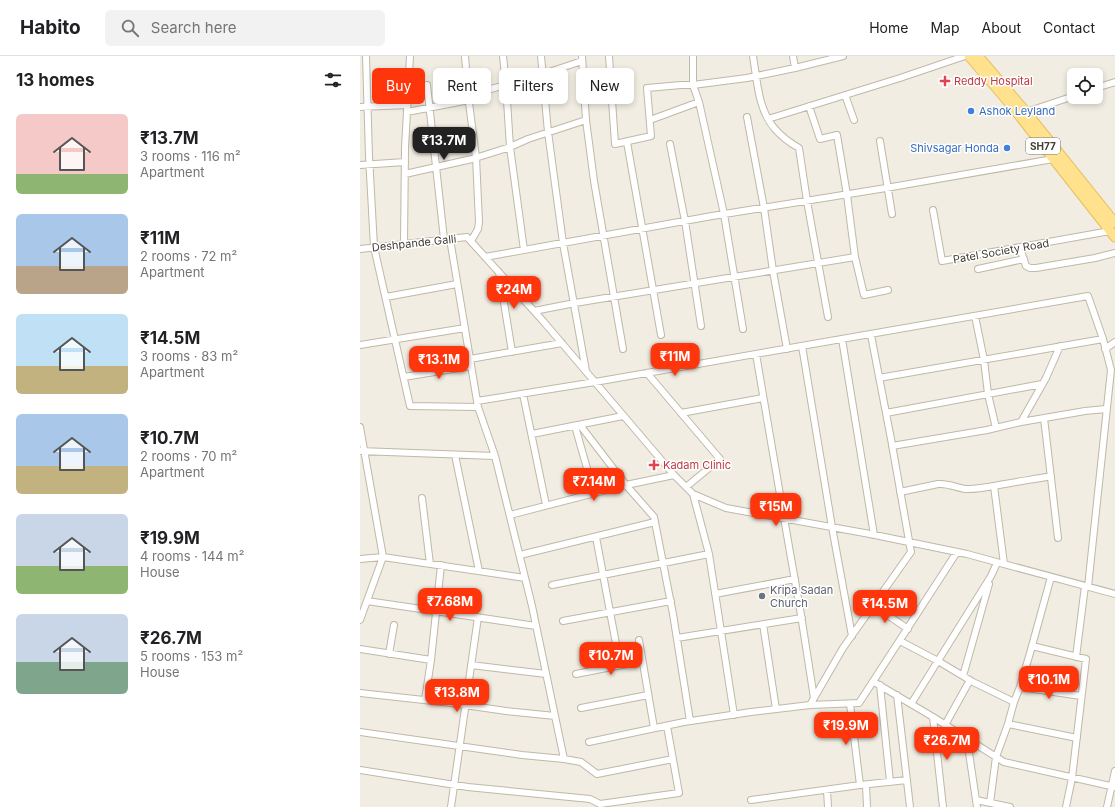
<!DOCTYPE html>
<html lang="en">
<head>
<meta charset="utf-8">
<style>
  body { margin:0; font-family:Inter,sans-serif; background:#f2f2f2; color:#202124; height:100vh; display:flex; flex-direction:column; font-size:15px; white-space:nowrap }
  * { box-sizing:border-box; margin:0 }
  p { font-size:13px; color:#757577 }
  .icon { flex:none; width:22px; height:22px; fill:none; stroke:currentColor; stroke-width:2; stroke-linecap:round; stroke-linejoin:round }
  .map { position:relative; flex:1; overflow:hidden }
  .panel { display:flex; flex-direction:column; background:#fff; width:360px }
  .panel>* { flex:none }
  .top-card { position:absolute; left:12px; top:12px; width:380px; height:36px; display:flex; gap:8px }
  .buttons { position:absolute; left:707px; top:12px; display:grid; gap:8px }
  .buttons a { display:grid; place-items:center; width:36px; height:36px; border-radius:6px; background:#fff; box-shadow:0 2px 6px #0003; font-size:20px }
  .price { position:absolute; translate:-50% -34px; padding:0 9px; border-radius:8px; background:#ff350c; color:#fff; font-size:13px; line-height:26px; filter:drop-shadow(0 1px 2px #0008) }
  .price::after { content:''; position:absolute; left:50%; top:24px; width:12px; height:9px; margin-left:-6px; background:inherit; clip-path:polygon(0 0,100% 0,50% 100%) }
  .price.on { background:#222; color:#fff }
  ul { padding:0; list-style:none }
  li { display:flex; align-items:center; gap:12px; height:100px; padding:0 16px }
  li span { display:grid; place-items:center; flex:none; width:112px; height:80px; border-radius:6px; color:#555 }
  li>.icon { margin-inline-start:auto }
  span .icon { width:48px; height:48px; fill:#fffc; stroke-width:1 }
  li b { font-size:17px }
  h2 { display:flex; justify-content:space-between; align-items:center; height:48px; padding:0 16px; font-size:17px }
  .chip { padding:0 14px; border-radius:6px; background:#fff; box-shadow:0 2px 6px #0003; font-size:14px; line-height:36px }
  .chip.on { background:#ff350c; color:#fff }
  header { display:flex; align-items:center; gap:24px; box-sizing:border-box; height:56px; padding:0 20px; background:#fff; border-bottom:1px solid #e0e0e0 }
  header strong { font-size:19px }
  nav { display:flex; gap:22px; margin-inline-start:auto; font-size:14px }
  .search { width:280px; height:36px; background:#f2f2f2; display:flex; align-items:center; gap:10px; box-sizing:border-box; padding:0 14px; border-radius:6px; color:#757577; font-size:15px }
  main { display:flex; flex:1; min-height:0 }
  .map>svg:first-child { display:block }
  .lines { fill:none; stroke-linecap:round; stroke-linejoin:round }
  .street-casing { stroke:#c0b8a8; stroke-width:8 }
  .primary-casing { stroke:#e6bf5c; stroke-width:11 }
  .street { stroke:#fff; stroke-width:6 }
  .primary { stroke:#ffe18e; stroke-width:9 }
  .health-dot { fill:#e0444e; stroke:#fff; stroke-width:1.5 }
  .shop-dot { fill:#3f7fe0; stroke:#fff; stroke-width:1.5 }
  .worship-dot { fill:#6b7280; stroke:#fff; stroke-width:1.5 }
  .labels { text-anchor:middle; dominant-baseline:central; stroke-width:3; stroke-linejoin:round; paint-order:stroke }
  .shield { fill:#fff; stroke:#7b7770; stroke-width:1 }
  .shield-label { font-size:10px; font-weight:bold; fill:#433d33 }
  .health-label { font-size:11px; fill:#be3a42; stroke:#fff; text-anchor:start }
  .shop-label { font-size:11px; fill:#366cbe; stroke:#fff; text-anchor:start }
  .street-label { font-size:11px; fill:#433d33; stroke:#fff }
  .worship-label { font-size:11px; fill:#5b616d; stroke:#fff; text-anchor:start }
</style>
</head>
<body>
<header>
<strong>Habito</strong>
<div class="search"><svg class="icon" aria-label="search" viewBox="0 0 24 24"><circle cx="10" cy="10" r="6"/><path d="M15 15l6 6"/></svg>Search here</div>
<nav><a>Home</a><a>Map</a><a>About</a><a>Contact</a></nav>
</header>
<main>
<section class="panel">
<h2>13 homes<svg class="icon" aria-label="filters" viewBox="0 0 24 24"><path d="M4 7h16M4 17h16"/><circle cx="9" cy="7" r="2"/><circle cx="15" cy="17" r="2"/></svg></h2>
<ul>
<li><span style="background:linear-gradient(#f6c9c9 75%,#8fb573 0)"><svg class="icon" aria-label="home" viewBox="0 0 24 24"><path d="M3 11l9-7 9 7M6 9v11h12V9"/></svg></span><div><b>₹13.7M</b><p>3 rooms · 116 m²</p><p>Apartment</p></div></li>
<li><span style="background:linear-gradient(#a9c7e8 65%,#b9a48a 0)"><svg class="icon" aria-label="home" viewBox="0 0 24 24"><path d="M3 11l9-7 9 7M6 9v11h12V9"/></svg></span><div><b>₹11M</b><p>2 rooms · 72 m²</p><p>Apartment</p></div></li>
<li><span style="background:linear-gradient(#bfe0f5 65%,#c2b280 0)"><svg class="icon" aria-label="home" viewBox="0 0 24 24"><path d="M3 11l9-7 9 7M6 9v11h12V9"/></svg></span><div><b>₹14.5M</b><p>3 rooms · 83 m²</p><p>Apartment</p></div></li>
<li><span style="background:linear-gradient(#a9c7e8 65%,#c2b280 0)"><svg class="icon" aria-label="home" viewBox="0 0 24 24"><path d="M3 11l9-7 9 7M6 9v11h12V9"/></svg></span><div><b>₹10.7M</b><p>2 rooms · 70 m²</p><p>Apartment</p></div></li>
<li><span style="background:linear-gradient(#c9d6e8 65%,#8fb573 0)"><svg class="icon" aria-label="home" viewBox="0 0 24 24"><path d="M3 11l9-7 9 7M6 9v11h12V9"/></svg></span><div><b>₹19.9M</b><p>4 rooms · 144 m²</p><p>House</p></div></li>
<li><span style="background:linear-gradient(#c9d6e8 60%,#7fa58c 0)"><svg class="icon" aria-label="home" viewBox="0 0 24 24"><path d="M3 11l9-7 9 7M6 9v11h12V9"/></svg></span><div><b>₹26.7M</b><p>5 rooms · 153 m²</p><p>House</p></div></li>
</ul>
</section>
<div class="map">
<svg width="755" height="751" viewBox="0 0 755 751">
  <rect width="100%" height="100%" fill="#f2ede2"/>
  <g class="lines">
    <defs>
      <path id="street" d="M6 0 9 100 14 191 50 350 118 351
        M105 0 108 39 116 101 119 166 118 173 111 185
        M143 0 146 29 150 91 164 194
        M181 0 188 76 203 187 226 315
        M222 0 226 64 234 125 263 293
        M249 0 255 88 291 80 287 32 321 29H333V0
        M393 0C397 24 398 54 415 73 422 81 430 87 439 92L447 145 468 261
        M433 0 435 12
        M67 29 84 183
        M736 32 755 26
        M485 39 494 64
        M449 50 460 83 477 79 487 139 495 201 504 239 528 234
        M0 51 47 49
        M47 56 104 45 108 39 168 23 222 5
        M666 56 714 40
        M387 61 404 152 413 215 427 293
        M408 63 540 22 605 0
        M290 64 339 46
        M520 85 532 158
        M267 86 301 279
        M310 88 325 165 341 270
        M0 109 45 106
        M45 118 112 103 150 91 168 83 226 64
        M573 154 582 205 750 175
        M90 183 118 351 135 400
        M44 188 45 92 50 0
        M660 192 666 210 670 212H676L735 202 755 197
        M0 193 107 181 183 265 314 419 333 438 366 452 510 478 607 498 755 538
        M125 201 352 160 526 132 693 103
        M618 213 664 203
        M139 216 152 296
        M26 241 97 228
        M174 255 215 247 495 201
        M615 260 624 304 628 338 636 372
        M383 273 364 158 339 46 333 29 387 22 435 12 483 0
        M482 283 514 479
        M0 289 105 272
        M442 290 472 471 492 580
        M745 293 755 286
        M396 298 424 462 441 559 454 642
        M110 303 202 287
        M287 317 360 403 326 431
        M44 321 111 310
        M163 338 186 449
        M117 345 235 326 728 240 743 283 519 322
        M321 357 403 342
        M526 357 682 328
        M684 362 698 482
        M661 366 725 355 746 353
        M220 369 266 429 294 461 313 558 330 665
        M215 370 234 437
        M0 371 23 501 0 564
        M172 378 263 360
        M532 390 627 374 661 366 686 322 700 290
        M0 395 135 400 172 550 204 703 162 699 0 676
        M95 399 119 515
        M634 430 644 508
        M540 436 578 428C590 427 598 433 608 433 620 433 633 430 645 428 661 425 676 423 691 420
        M333 438 349 498 374 659
        M62 442 70 508
        M150 459 266 429 314 419
        M236 481 260 609
        M160 499 295 466
        M0 503 23 501 165 522
        M192 529 349 498
        M728 531 751 314 743 283
        M355 538 435 523
        M7 545 176 570
        M513 549 548 573
        M203 565 311 545
        M403 568 416 653
        M317 582 442 562
        M279 584 294 672
        M540 585 578 605 613 626 654 646
        M672 590 726 603 712 722 706 751
        M0 593 71 604
        M29 598 34 569
        M716 601 725 530
        M111 609 186 618
        M216 618 282 605
        M603 620 629 528
        M514 626 573 661 644 706 755 731
        M520 629 530 726
        M660 631 721 640
        M0 637 91 647 146 655 195 660
        M537 639 550 751
        M65 644 71 604 81 509
        M490 648 500 729
        M551 648 631 520 637 507
        M450 649 483 592 551 496 531 383 511 279
        M221 652 288 639
        M573 661 583 751
        M648 668 717 682
        M585 669 610 624
        M607 683 617 751
        M229 686 324 666 391 656 450 649 499 647 597 496
        M204 703 221 706 237 718 313 703
        M0 714 108 731 230 743 240 748 319 737 307 670
        M506 729 507 751
        M467 734 468 751
        M391 744 500 729 547 724
        M616 744 650 751
        M630 747 636 701 648 668 654 646 660 631 670 597 691 521
        M91 751 118 561
        M747 751 755 715"/>
      <path id="primary" d="M609 0 651 49 755 181
        M618 0 666 56 755 167"/>
    </defs>
    <use href="#street" class="street-casing"/>
    <use href="#primary" class="primary-casing"/>
    <use href="#street" class="street"/>
    <use href="#primary" class="primary"/>
  </g>
  <g class="health-dot">
    <path d="M583 19h4v4h4v4h-4v4h-4v-4h-4v-4h4z"/>
    <path d="M292 403h4v4h4v4h-4v4h-4v-4h-4v-4h4z"/>
  </g>
  <g class="shop-dot">
    <circle cx="611" cy="55" r="4"/>
    <circle cx="647" cy="92" r="4"/>
  </g>
  <circle class="worship-dot" cx="402" cy="540" r="4"/>
  <g class="labels">
    <rect class="shield" x="666" y="82" width="34" height="16" rx="3"/>
    <g class="shield-label">
      <text x="683" y="90">SH77</text>
    </g>
    <g class="health-label">
      <text x="594" y="25">Reddy Hospital</text>
      <text x="303" y="409">Kadam Clinic</text>
    </g>
    <g class="shop-label">
      <text x="619" y="55">Ashok Leyland</text>
      <text x="639" y="92" text-anchor="end">Shivsagar Honda</text>
    </g>
    <g class="street-label">
      <text transform="translate(54 187) rotate(-6)">Deshpande Galli</text>
      <text transform="translate(641 195) rotate(-10)">Patel Society Road</text>
    </g>
    <g class="worship-label">
      <text x="410" y="534">Kripa Sadan<tspan x="410" dy="13">Church</tspan></text>
    </g>
  </g>
</svg>
<div class="buttons">
<a><svg class="icon" aria-label="locate" viewBox="0 0 24 24"><circle cx="12" cy="12" r="6"/><path d="M12 2v4M12 18v4M2 12h4M18 12h4"/></svg></a>
</div>
<b class="price on" style="left:84px;top:105px">₹13.7M</b>
<b class="price" style="left:154px;top:254px">₹24M</b>
<b class="price" style="left:315px;top:321px">₹11M</b>
<b class="price" style="left:79px;top:324px">₹13.1M</b>
<b class="price" style="left:234px;top:446px">₹7.14M</b>
<b class="price" style="left:416px;top:471px">₹15M</b>
<b class="price" style="left:90px;top:566px">₹7.68M</b>
<b class="price" style="left:525px;top:568px">₹14.5M</b>
<b class="price" style="left:251px;top:620px">₹10.7M</b>
<b class="price" style="left:689px;top:644px">₹10.1M</b>
<b class="price" style="left:97px;top:657px">₹13.8M</b>
<b class="price" style="left:486px;top:690px">₹19.9M</b>
<b class="price" style="left:587px;top:705px">₹26.7M</b>
<div class="top-card">
<a class="chip on">Buy</a>
<a class="chip">Rent</a>
<a class="chip">Filters</a>
<a class="chip">New</a>
</div>
</div>
</main>
</body>
</html>
